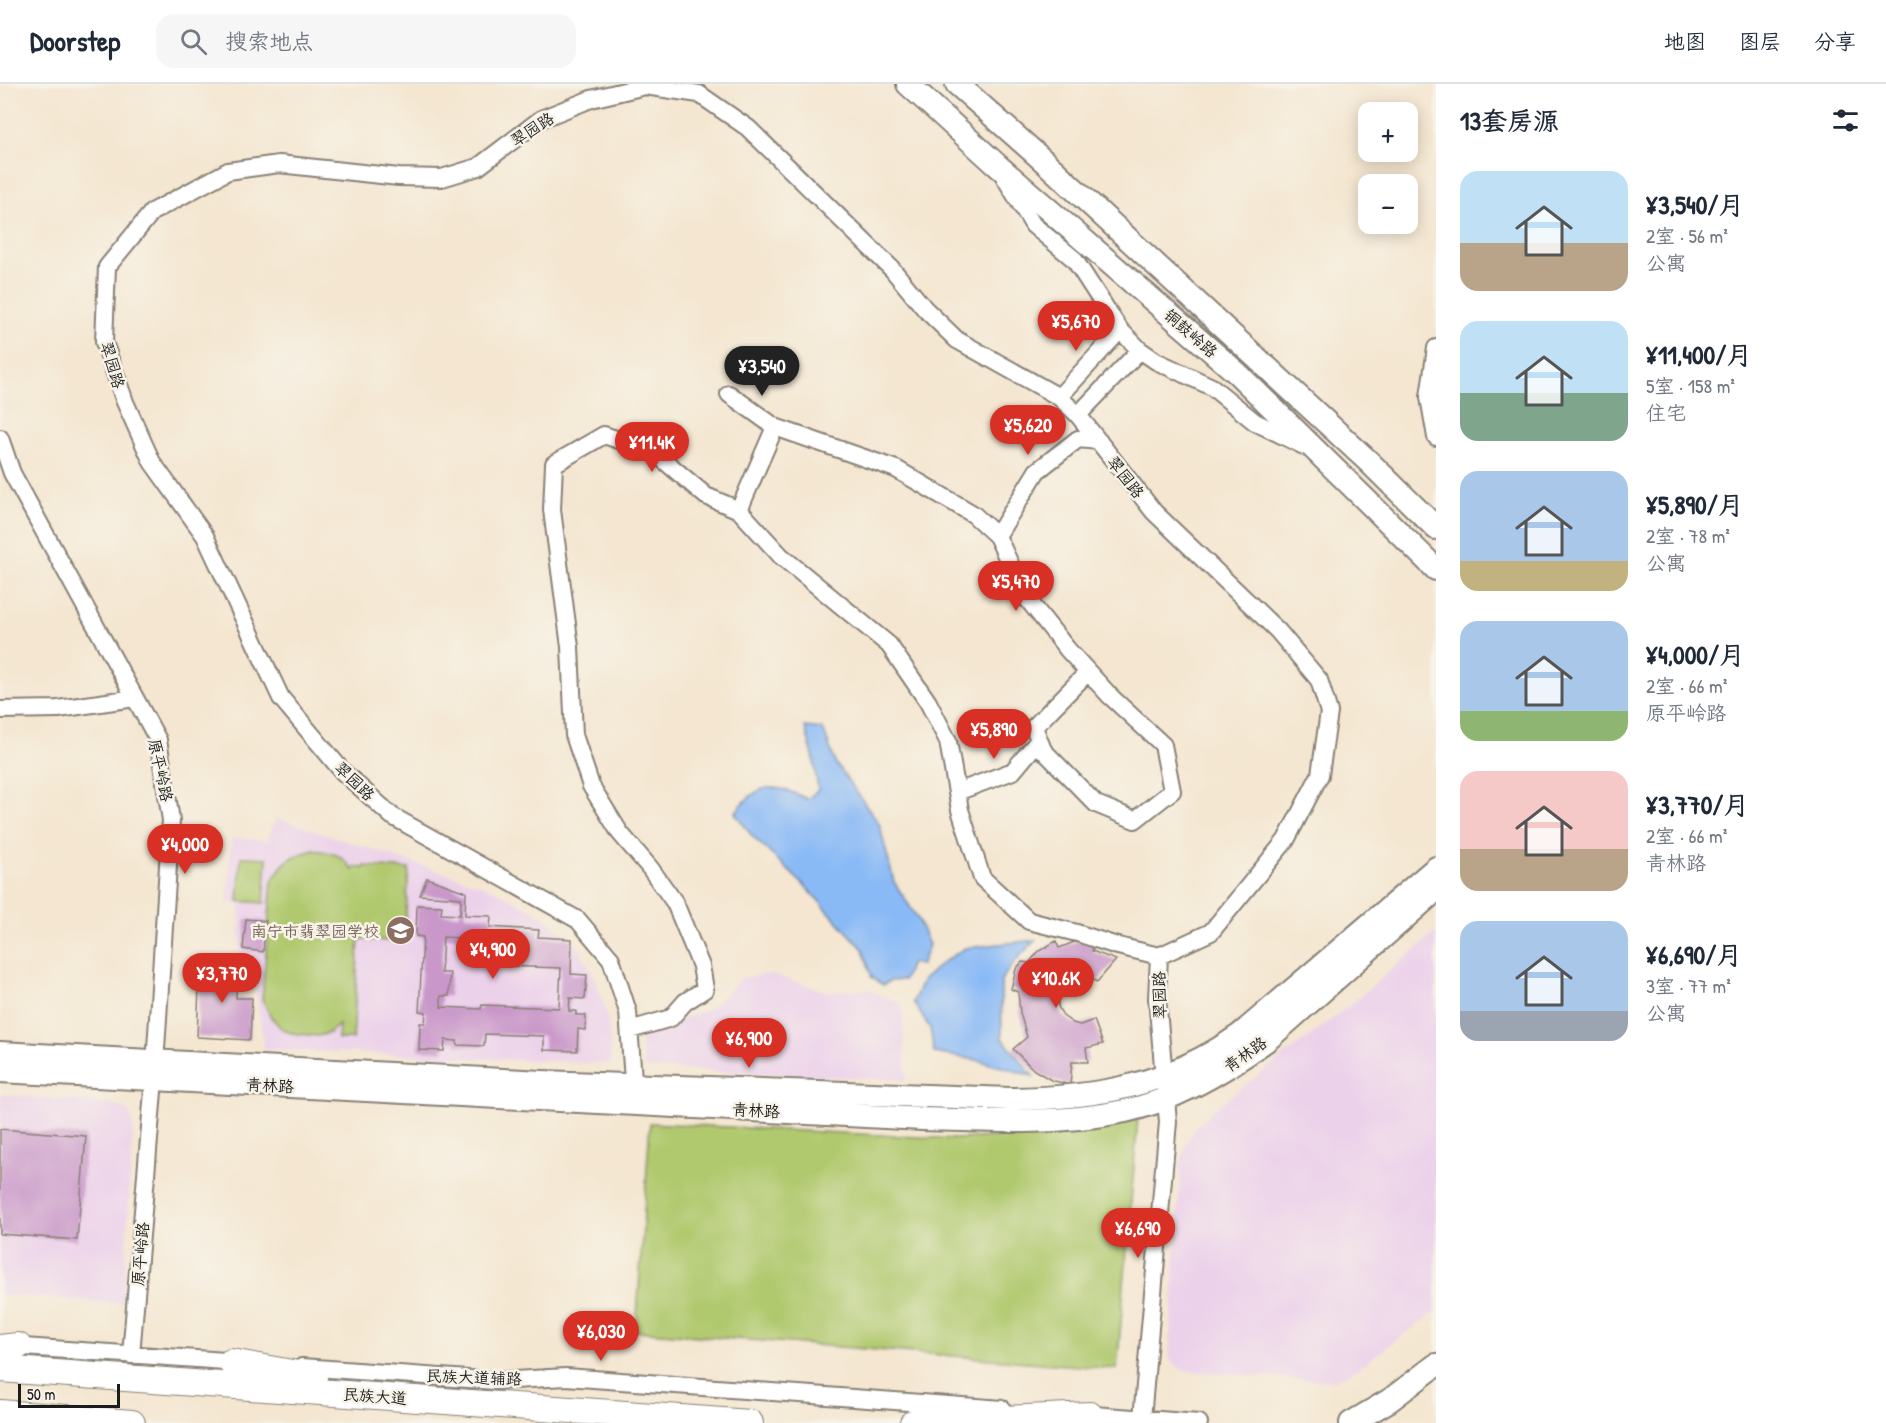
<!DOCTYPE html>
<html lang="zh">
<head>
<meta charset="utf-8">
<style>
  body { margin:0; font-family:"Patrick Hand","LXGW WenKai TC",sans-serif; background:#f6f6f7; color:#1f2937; height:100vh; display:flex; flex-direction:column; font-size:22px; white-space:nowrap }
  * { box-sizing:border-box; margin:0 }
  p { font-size:20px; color:#747a83 }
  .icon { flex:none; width:33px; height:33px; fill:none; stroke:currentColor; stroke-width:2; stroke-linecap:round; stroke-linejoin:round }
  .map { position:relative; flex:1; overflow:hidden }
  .details { display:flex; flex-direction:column; background:#fff; width:450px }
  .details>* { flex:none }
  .tools { position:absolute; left:1358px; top:18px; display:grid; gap:12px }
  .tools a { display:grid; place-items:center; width:60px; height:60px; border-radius:12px; background:#fff; box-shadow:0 3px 15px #0003; font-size:30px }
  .scale { position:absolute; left:18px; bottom:15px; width:102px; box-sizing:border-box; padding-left:6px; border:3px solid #1c1c1c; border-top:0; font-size:16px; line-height:21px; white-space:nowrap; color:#1c1c1c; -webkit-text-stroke:4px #f7f3e8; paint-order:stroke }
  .price { position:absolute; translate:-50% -51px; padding:0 14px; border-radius:21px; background:#d93025; color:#fff; font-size:20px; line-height:39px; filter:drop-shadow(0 2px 3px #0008) }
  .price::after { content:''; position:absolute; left:50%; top:36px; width:18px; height:14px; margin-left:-9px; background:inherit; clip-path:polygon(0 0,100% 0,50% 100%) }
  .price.selected { background:#222; color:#fff }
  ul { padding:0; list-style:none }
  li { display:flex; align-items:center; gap:18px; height:150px; padding:0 24px }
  li span { display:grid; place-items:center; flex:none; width:168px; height:120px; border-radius:18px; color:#555 }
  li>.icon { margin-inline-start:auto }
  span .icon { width:72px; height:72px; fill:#fffc; stroke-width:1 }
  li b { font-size:26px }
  h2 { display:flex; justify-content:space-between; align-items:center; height:72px; padding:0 24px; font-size:26px }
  header { display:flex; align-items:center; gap:36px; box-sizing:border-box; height:84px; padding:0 30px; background:#fff; border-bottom:2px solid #e0e1e3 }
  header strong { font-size:28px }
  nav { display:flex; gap:33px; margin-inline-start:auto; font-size:21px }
  .search { width:420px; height:54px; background:#f6f6f7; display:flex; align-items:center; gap:15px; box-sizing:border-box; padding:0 21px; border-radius:18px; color:#747a83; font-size:22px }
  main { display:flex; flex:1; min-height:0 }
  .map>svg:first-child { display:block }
  .built { fill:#ecd1ea }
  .green { fill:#b1c96e; stroke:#667245; stroke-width:1.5 }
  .water { fill:#8abaf6; stroke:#536b89; stroke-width:1.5 }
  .building { fill:#c997c9; fill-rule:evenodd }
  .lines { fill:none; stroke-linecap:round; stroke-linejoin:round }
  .minor-casing { stroke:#888176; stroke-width:20 }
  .major-casing { stroke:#888176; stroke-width:26 }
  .highway-casing { stroke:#888176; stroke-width:28 }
  .minor { stroke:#fff; stroke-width:16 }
  .major { stroke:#fff; stroke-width:22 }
  .highway { stroke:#fff; stroke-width:26 }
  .labels { text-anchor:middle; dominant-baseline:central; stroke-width:5; stroke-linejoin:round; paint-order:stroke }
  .street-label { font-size:16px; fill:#1c1c1c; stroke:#f7f3e8 }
  .education-label { font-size:16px; fill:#785e54; stroke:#f7f3e8; text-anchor:end }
</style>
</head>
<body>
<header>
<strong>Doorstep</strong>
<div class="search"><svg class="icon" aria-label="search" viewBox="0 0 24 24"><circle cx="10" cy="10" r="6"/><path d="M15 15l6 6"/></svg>搜索地点</div>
<nav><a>地图</a><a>图层</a><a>分享</a></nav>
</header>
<main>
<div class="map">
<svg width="1436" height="1339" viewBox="0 0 1436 1339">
  <rect width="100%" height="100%" fill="#f7f3e8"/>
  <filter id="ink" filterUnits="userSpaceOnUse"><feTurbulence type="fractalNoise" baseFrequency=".0167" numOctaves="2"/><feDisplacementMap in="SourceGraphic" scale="12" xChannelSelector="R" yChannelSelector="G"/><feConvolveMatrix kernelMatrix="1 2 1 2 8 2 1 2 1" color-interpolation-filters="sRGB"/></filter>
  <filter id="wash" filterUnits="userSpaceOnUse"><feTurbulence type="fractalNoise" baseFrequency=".008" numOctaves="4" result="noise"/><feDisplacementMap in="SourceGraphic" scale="24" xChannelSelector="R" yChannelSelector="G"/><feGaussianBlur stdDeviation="1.35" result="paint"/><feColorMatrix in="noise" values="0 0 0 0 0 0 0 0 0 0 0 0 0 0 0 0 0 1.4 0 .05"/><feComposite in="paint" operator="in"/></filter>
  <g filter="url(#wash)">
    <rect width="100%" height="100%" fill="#f4e6d0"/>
    <path class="built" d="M276 734 493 805 541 831 578 862 596 896 609 939 611 980 264 965 252 874 239 872 240 820 227 819 231 754 268 756Z
      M1436 848V1227L1354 1287 1332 1297 1185 1287 1178 1283 1172 1278 1169 1270 1181 1079 1186 1060 1195 1044 1213 1026 1345 925Z
      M770 890 828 908 867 905 902 920 906 996 645 984 640 951 711 924 742 894Z
      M0 1010 111 1020 127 1026 132 1035 133 1048 123 1219 0 1211Z"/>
    <path class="green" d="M314 766C334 769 340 769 353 786L354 783 364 784 365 782 409 785 404 858 359 855 353 955H338L339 941 329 949 318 952 291 949 281 944 271 933 262 915 272 797C284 776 291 772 314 766Z
      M241 773 267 774 264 819 238 817Z
      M1138 1034 1117 1285 636 1247 650 1039 956 1055 1090 1047Z"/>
    <path class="water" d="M805 643 823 645 836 680 879 739 894 798 918 835 929 861 921 881 911 879 904 896 890 897 883 901 872 894 863 865 807 804 752 752 735 729C758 698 774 698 807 715L818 706 813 671Z
      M1036 856 1017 875 1001 896 1002 954 1033 992 977 976 934 969 930 944 913 918 923 896 943 878 965 864Z"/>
    <g id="blocks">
      <path class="building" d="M427 794 466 808 465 831 491 832 490 843 539 846 538 853 572 855 571 890 587 891 585 915 570 914 569 927H576V931H586L585 946 578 945 577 967 544 966V952L485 950 484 962 457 961V957L445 956 444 967 419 966 420 939H425L426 928 419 927 423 853 416 852 417 821 442 822 441 830 460 831 461 814 420 811ZM443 853 478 855V867L499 868 498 876 504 877V882L561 884 559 924 482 921 481 925 441 923V912H449L450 889H441Z
        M246 835 266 837 263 868 243 865Z
        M1056 857 1059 864 1077 857 1093 861 1092 867 1116 876 1097 898 1088 893 1072 894 1062 902 1058 913V922L1063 932 1073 939 1080 941 1094 936 1103 960 1086 964 1088 978H1072L1070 1001 1051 996 1034 986 1013 965 1027 953 1020 929 1018 908 1011 905 1016 885 1022 878 1029 879 1039 867Z
        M200 877 237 879 236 914H252L250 956 197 953Z
        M0 1045 86 1052 77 1156 0 1150Z"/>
    </g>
  </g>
  <g filter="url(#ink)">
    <use href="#blocks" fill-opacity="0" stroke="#888176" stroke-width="1.5"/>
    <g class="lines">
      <defs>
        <path id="minor" d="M1005 94 1033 141 1074 175 1120 246 1140 266 1156 277 1212 303 1255 338 1304 362
          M1436 264 1429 313 1436 353
          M729 310 775 343
          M1059 313 1120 246
          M1078 331 1140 266
          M0 354 12 389 158 656 171 736 154 995 131 1271
          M739 426 775 343 896 385 973 430 997 452 1025 512 1068 566 1110 612 1163 661 1172 707 1135 736 1096 720 1043 666 1034 643 1088 588
          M997 452 1037 387 1078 355 1099 357
          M0 626 58 625 135 614
          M957 708 1013 687 1039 656
          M630 946 671 934 685 918 705 905 701 882 675 819 650 784 620 749 591 702 574 651 570 563 552 426 554 380 604 351 654 368 706 412 739 426 781 472 889 561 928 618 948 657 960 726 982 794 1029 837 1077 849 1114 861 1159 872
          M634 1010 628 928 611 875 578 836 392 732 343 688 281 614 205 452 152 378 125 318 104 258 107 183 152 128 228 87 279 80 399 93 442 94 478 83 541 35 591 15 645 2 699 10 748 44 892 185 925 225 957 256 1059 313 1078 331 1154 428 1278 547 1319 596 1329 628 1320 691 1286 756 1211 848 1159 872 1157 914 1168 1038 1142 1335
          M9 1262 240 1278
          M302 1283 496 1297 566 1293 1003 1325
          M1080 1330 1199 1339"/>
        <path id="major" d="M908 0 997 81 1237 289 1436 485
          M957 0 1046 79 1368 377 1436 444
          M0 969 542 998 1010 1015C1098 1014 1167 1002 1240 951L1436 784
          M0 987 923 1035C990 1037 1059 1041 1125 1027 1177 1016 1225 987 1268 955L1436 806
          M1351 1339 1390 1316 1436 1281"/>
        <path id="highway" d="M0 1264 18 1262
          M231 1278 314 1293
          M0 1285 750 1339
          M0 1329 132 1339
          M913 1339 1090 1331"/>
      </defs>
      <use href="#minor" class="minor-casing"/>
      <use href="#major" class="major-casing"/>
      <use href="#highway" class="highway-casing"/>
      <use href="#minor" class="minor"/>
      <use href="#major" class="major"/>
      <use href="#highway" class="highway"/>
    </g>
  </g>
  <defs>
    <symbol id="school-disc" viewBox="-11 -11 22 22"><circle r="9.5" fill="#8d6e63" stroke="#f7f3e8"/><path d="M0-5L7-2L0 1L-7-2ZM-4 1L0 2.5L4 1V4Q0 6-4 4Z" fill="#fff"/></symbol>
  </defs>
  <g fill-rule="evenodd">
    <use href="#school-disc" x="384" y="830" width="33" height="33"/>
  </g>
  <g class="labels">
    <g class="street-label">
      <text transform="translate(532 45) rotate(-33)">翠园路</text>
      <text transform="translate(1191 249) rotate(41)">铜鼓岭路</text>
      <text transform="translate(113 281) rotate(74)">翠园路</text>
      <text transform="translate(1126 393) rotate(52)">翠园路</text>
      <text transform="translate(161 686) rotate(78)">原平岭路</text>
      <text transform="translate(355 697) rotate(44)">翠园路</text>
      <text transform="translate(1159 911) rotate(-91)">翠园路</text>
      <text transform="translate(1245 970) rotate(-35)">青林路</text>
      <text transform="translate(270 1001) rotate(3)">青林路</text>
      <text transform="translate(756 1026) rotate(3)">青林路</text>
      <text transform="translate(140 1170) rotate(-85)">原平岭路</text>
      <text transform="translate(474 1293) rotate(2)">民族大道辅路</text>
      <text transform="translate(375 1312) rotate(4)">民族大道</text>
    </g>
    <g class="education-label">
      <text x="379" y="847">南宁市翡翠园学校</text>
    </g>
  </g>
</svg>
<div class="tools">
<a>+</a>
<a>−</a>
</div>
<div class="scale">50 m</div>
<b class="price" style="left:1076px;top:268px">¥5,670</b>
<b class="price selected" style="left:762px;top:313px">¥3,540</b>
<b class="price" style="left:1028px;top:372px">¥5,620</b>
<b class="price" style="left:652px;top:389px">¥11.4K</b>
<b class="price" style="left:1016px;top:528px">¥5,470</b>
<b class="price" style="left:994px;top:676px">¥5,890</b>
<b class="price" style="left:185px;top:791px">¥4,000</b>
<b class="price" style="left:493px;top:896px">¥4,900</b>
<b class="price" style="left:222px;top:920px">¥3,770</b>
<b class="price" style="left:1056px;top:925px">¥10.6K</b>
<b class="price" style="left:749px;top:985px">¥6,900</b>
<b class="price" style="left:1138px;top:1175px">¥6,690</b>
<b class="price" style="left:601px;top:1278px">¥6,030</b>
</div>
<section class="details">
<h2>13套房源<svg class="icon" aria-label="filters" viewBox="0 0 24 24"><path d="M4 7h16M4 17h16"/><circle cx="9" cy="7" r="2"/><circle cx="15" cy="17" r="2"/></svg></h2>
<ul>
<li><span style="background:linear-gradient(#bfe0f5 60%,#b9a48a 0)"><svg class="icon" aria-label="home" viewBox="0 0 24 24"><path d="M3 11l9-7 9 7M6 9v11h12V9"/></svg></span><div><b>¥3,540/月</b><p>2室 · 56 m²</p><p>公寓</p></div></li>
<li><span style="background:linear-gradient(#bfe0f5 60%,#7fa58c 0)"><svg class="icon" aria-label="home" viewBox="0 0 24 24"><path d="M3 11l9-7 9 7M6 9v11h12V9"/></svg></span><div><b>¥11,400/月</b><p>5室 · 158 m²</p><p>住宅</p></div></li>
<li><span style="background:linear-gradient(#a9c7e8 75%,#c2b280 0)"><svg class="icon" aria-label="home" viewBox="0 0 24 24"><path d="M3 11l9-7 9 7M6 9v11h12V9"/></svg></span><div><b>¥5,890/月</b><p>2室 · 78 m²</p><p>公寓</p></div></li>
<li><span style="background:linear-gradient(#a9c7e8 75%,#8fb573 0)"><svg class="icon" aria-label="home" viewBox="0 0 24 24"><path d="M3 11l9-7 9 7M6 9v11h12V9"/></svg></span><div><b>¥4,000/月</b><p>2室 · 66 m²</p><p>原平岭路</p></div></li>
<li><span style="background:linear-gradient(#f6c9c9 65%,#b9a48a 0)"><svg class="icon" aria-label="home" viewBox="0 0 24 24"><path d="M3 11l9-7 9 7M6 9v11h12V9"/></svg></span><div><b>¥3,770/月</b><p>2室 · 66 m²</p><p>青林路</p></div></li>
<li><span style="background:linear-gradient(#a9c7e8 75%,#9aa5b1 0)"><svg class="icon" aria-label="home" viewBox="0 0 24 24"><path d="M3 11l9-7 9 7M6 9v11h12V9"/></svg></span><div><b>¥6,690/月</b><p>3室 · 77 m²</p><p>公寓</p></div></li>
</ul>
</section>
</main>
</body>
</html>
